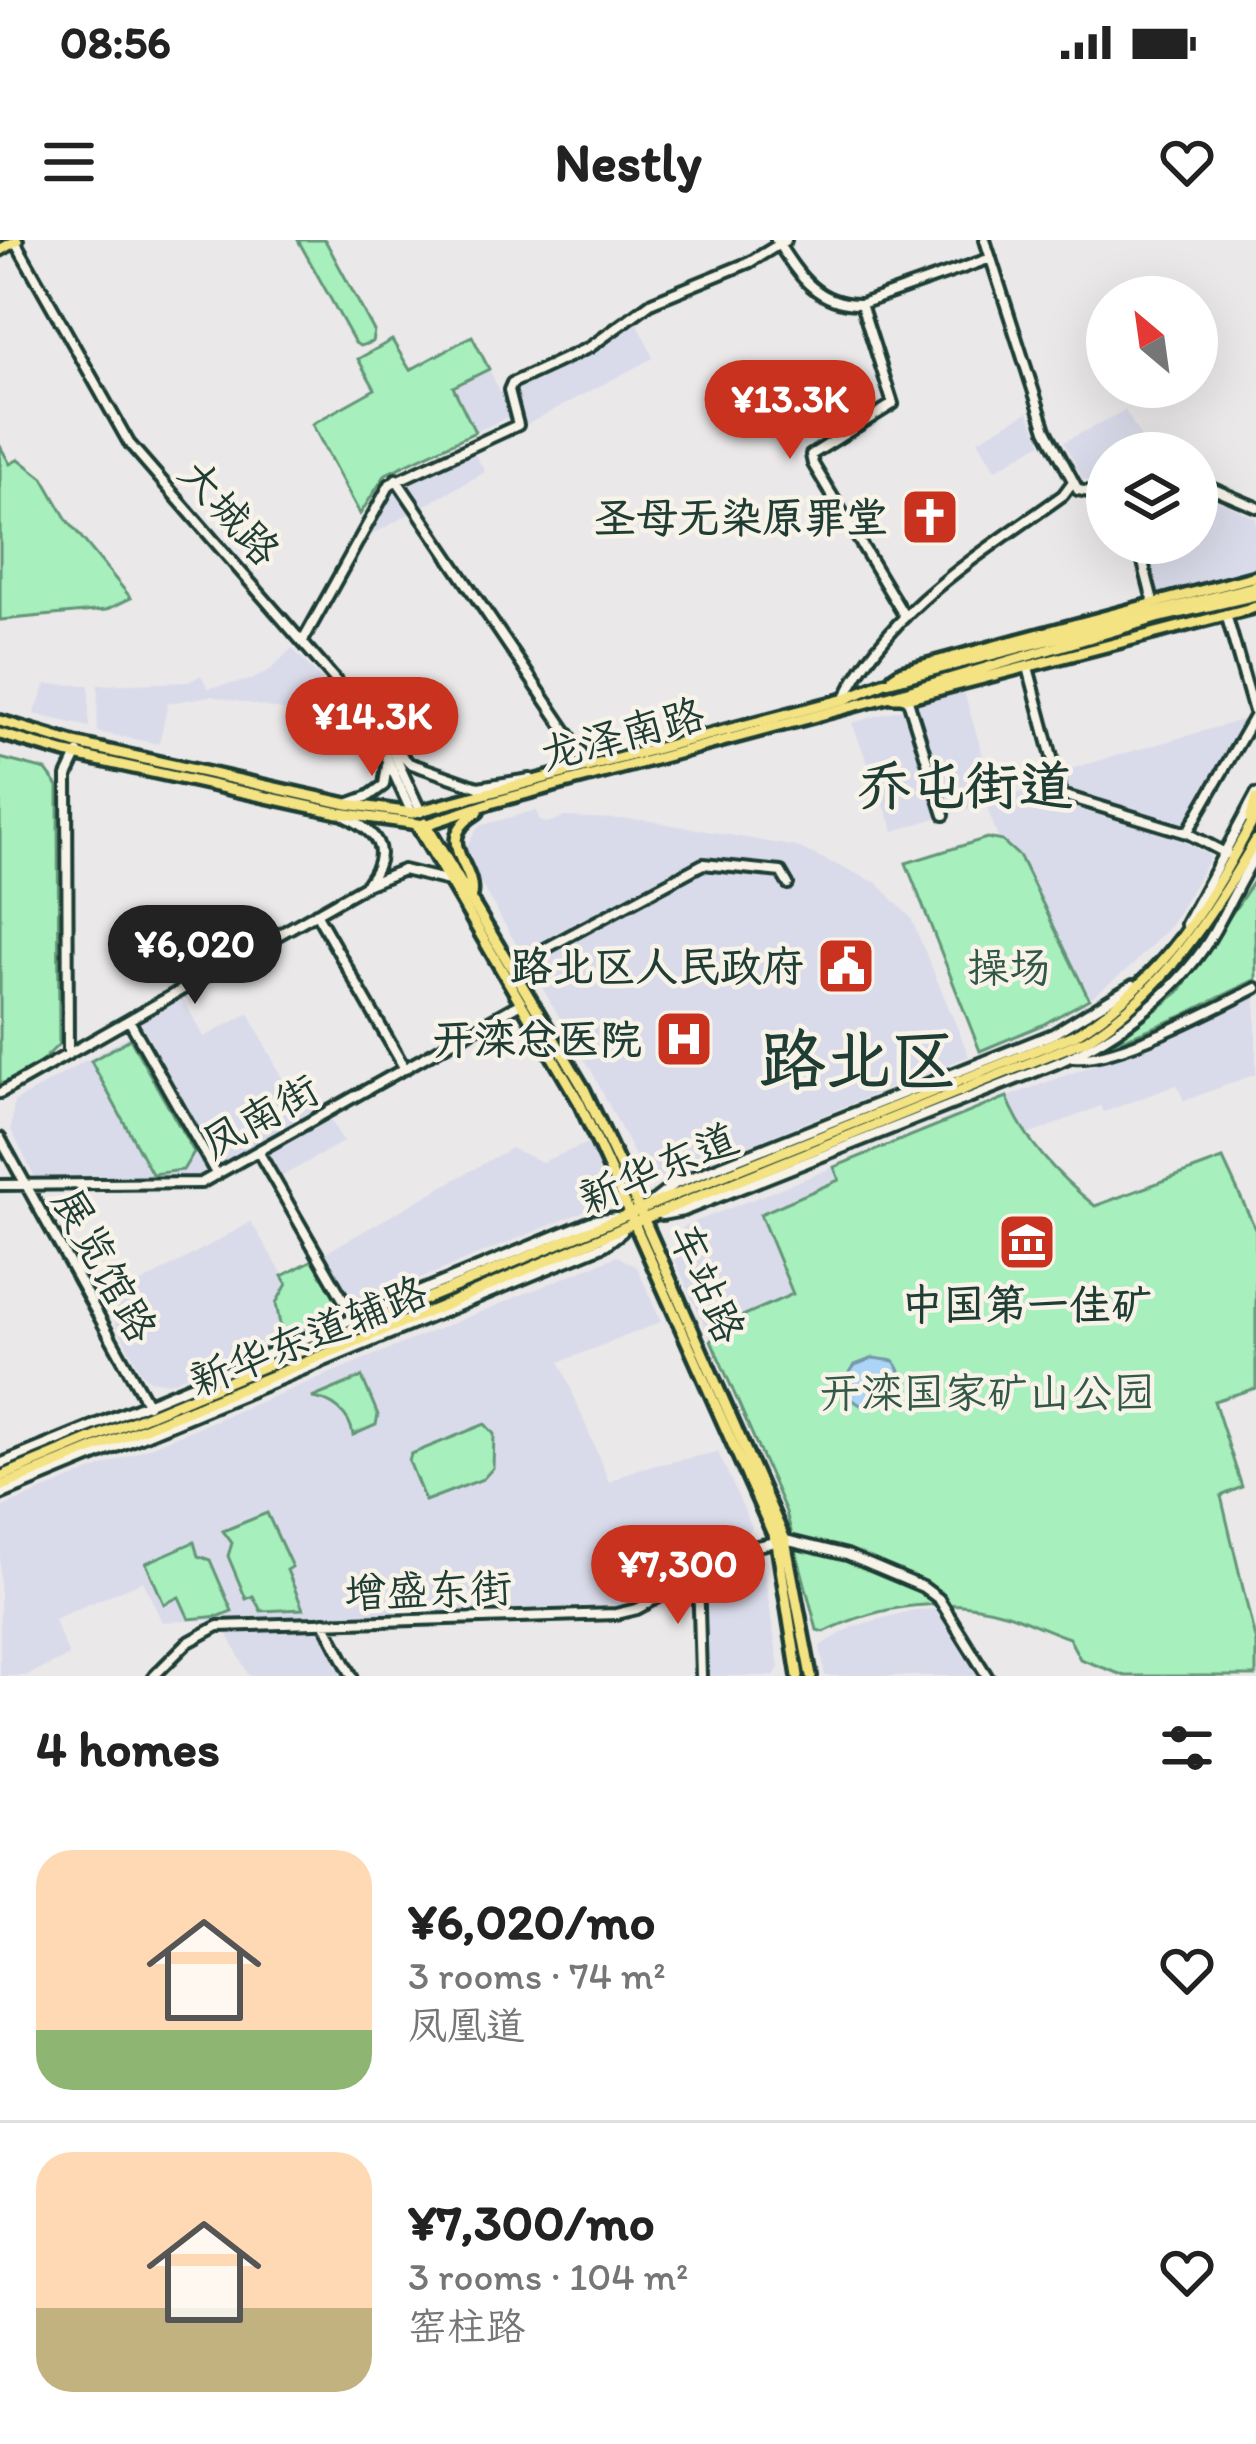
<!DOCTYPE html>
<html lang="en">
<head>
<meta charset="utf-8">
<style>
  body { margin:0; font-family:Itim,"LXGW WenKai TC",sans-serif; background:#f6f6f6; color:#222; height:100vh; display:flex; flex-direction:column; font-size:45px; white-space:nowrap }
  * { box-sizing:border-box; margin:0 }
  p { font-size:39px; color:#767676 }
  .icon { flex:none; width:66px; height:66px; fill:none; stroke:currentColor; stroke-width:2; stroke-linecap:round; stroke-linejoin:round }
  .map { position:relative; height:1436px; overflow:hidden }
  .drawer { display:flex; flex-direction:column; background:#fff; flex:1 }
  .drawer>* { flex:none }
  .needle { width:78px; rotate:331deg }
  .fabs { position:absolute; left:1086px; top:36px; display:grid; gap:24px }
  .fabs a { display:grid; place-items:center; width:132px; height:132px; border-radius:50%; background:#fff; box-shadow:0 12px 48px #0002; font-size:60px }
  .price { position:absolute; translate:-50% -102px; padding:0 27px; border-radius:42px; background:#c8321e; color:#fff; font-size:39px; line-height:78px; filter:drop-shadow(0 3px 6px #0008) }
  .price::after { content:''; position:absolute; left:50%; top:72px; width:36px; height:27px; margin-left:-18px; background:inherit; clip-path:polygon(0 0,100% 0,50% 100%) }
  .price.selected { background:#222; color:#fff }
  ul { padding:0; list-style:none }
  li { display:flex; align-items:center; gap:36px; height:300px; padding:0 36px }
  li+li { border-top:3px solid #e0e0e0 }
  li span { display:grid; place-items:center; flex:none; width:336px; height:240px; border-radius:36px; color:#555 }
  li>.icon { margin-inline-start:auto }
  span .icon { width:144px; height:144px; fill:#fffc; stroke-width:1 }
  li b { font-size:51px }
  h2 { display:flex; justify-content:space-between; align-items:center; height:144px; padding:0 36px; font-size:51px }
  .status { display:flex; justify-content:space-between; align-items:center; height:84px; padding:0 60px; background:#fff; direction:ltr }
  .status svg { height:33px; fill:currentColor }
  header { display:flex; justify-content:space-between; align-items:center; height:156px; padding:0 36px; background:#fff; font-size:54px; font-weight:700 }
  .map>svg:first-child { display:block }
  .built { fill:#dadbea }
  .green { fill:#a7efbc; stroke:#639678; stroke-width:3 }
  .water { fill:#acd4f7; stroke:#7498a9; stroke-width:3 }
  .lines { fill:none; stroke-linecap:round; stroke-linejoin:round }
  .minor-casing { stroke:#1f3d34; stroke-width:16 }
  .major-casing { stroke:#1f3d34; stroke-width:18 }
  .minor { stroke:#f7f3e8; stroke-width:8 }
  .major { stroke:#f4e382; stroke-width:9 }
  .labels { text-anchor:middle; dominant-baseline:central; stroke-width:9; stroke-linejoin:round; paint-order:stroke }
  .street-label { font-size:42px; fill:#1f3d34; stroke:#f7f3e8 }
  .poi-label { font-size:42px; font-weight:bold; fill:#1f3d34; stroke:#f7f3e8; text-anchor:end }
  .park-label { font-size:42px; fill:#335848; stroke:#f7f3e8 }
  .district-label { font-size:54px; font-weight:bold; fill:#1f3d34; stroke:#f7f3e8 }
  .town-label { font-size:66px; font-weight:bold; fill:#1f3d34; stroke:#f7f3e8 }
</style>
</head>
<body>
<div class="status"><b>08:56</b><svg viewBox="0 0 49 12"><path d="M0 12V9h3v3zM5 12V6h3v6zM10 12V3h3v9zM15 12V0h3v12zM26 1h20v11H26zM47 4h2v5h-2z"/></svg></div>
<header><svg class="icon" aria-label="menu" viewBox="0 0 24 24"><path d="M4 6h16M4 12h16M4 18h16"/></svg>Nestly<svg class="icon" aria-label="heart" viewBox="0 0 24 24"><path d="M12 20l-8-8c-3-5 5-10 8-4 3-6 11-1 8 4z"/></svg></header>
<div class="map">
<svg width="1256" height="1436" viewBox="0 0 1256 1436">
  <rect width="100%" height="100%" fill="#eae8e9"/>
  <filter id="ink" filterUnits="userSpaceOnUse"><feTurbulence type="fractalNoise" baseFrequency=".00833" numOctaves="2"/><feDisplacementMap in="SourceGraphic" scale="24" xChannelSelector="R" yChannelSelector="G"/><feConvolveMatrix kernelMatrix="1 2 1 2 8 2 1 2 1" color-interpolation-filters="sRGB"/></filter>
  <g filter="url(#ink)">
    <path class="built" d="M632 81H637L653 118 524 186 513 150 516 145 582 115Z
      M489 129 511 176 475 192 453 146Z
      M1125 170 1150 213H1107V247L1083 239 1064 202Z
      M1028 172 1042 203 995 230 978 200Z
      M472 209 485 232 364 299 390 255 405 240Z
      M1197 251 1256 278V331L1155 354 1142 303H1197Z
      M292 408 364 486 211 456 168 463 159 504 97 492 98 445 189 442 201 435 208 448 251 440 270 430Z
      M46 444 89 445V487L34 474Z
      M964 452 996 560 1053 543 1059 562 1179 599 1211 616 1171 685 1132 726 1089 759 1042 785 980 811 906 623 973 600 998 599 986 564 945 576 911 466Z
      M909 467 943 576 894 591 852 483Z
      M1249 478 1191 577 1180 586 1065 550 1059 532Z
      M536 570 540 581 547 583 564 577 645 580 797 607 877 643 911 678 969 816 666 939 643 932 591 830 528 724 702 628 787 635 785 629 702 621 524 717 466 619 465 608 479 586Z
      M1256 754V834L1184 861 1177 845 1104 872 1101 866 1026 896 1069 945 1095 966 1221 1255 1256 1403V1436L999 865 1017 881 1007 857 1185 791Z
      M182 757 204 797 249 773 284 842 295 837 315 874 221 927 139 780Z
      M130 795 207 931 203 936 35 937 11 890 14 862Z
      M330 878 343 902 279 938 266 914Z
      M588 903 611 948 604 963 352 1067 323 1014 511 908 542 922Z
      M834 927 839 940 793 1055 734 1079 737 1089 711 1100 672 1014 684 986Z
      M251 982 288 1043 276 1064 282 1096 169 1143 149 1140 141 1133 105 1063Z
      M617 1016 637 1027 661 1082 560 1122 609 1242 637 1229 718 1212 752 1287 746 1299 632 1361 616 1365 162 1382 143 1341 54 1379 69 1416 25 1436H0V1268Z
      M755 1326 764 1332 779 1427 774 1436H707L706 1343 733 1330Z
      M943 1369 980 1436H825L820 1406 854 1386 914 1370Z
      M324 1386 350 1436H249L225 1389Z"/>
    <path class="green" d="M298 0H325L374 91 372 102 360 106 355 103Z
      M472 96 489 129 453 147 475 192 386 234 360 274 312 184 375 149 358 119 392 100 410 130Z
      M0 206 10 224 19 219 43 238 67 280 131 358 106 370 0 380Z
      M0 518 46 530 58 546 59 804 37 826 0 845Z
      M987 598 1002 601 1020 617 1089 759 1042 785 980 811 906 623Z
      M1254 641 1256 739 1180 777 1114 803 1179 752Z
      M130 799 194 912 183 930 152 934 91 821Z
      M1007 857C1025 902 1057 935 1095 966L1223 919 1256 990V1148L1214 1161 1242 1247 1221 1256 1256 1403V1436H1125L1080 1419 1069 1398C1048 1391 1026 1380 1008 1374 948 1355 879 1365 824 1392L817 1390 786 1272 711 1100 736 1089 733 1080 793 1054 760 974 839 940 834 927Z
      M313 1020 343 1071 282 1096 276 1063 287 1044 282 1036Z
      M362 1137 378 1175 376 1185 353 1195C350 1174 332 1160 312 1158Z
      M485 1184 494 1194 493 1228 483 1239 425 1261 409 1221 411 1214Z
      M267 1273 292 1327 287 1330 303 1369 261 1371 253 1356 246 1359 228 1316 232 1303 223 1291Z
      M194 1302 198 1316 210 1320 232 1371 220 1376 189 1379 179 1357 164 1364 146 1323Z"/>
    <path class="water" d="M873 1118 894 1121C914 1147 888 1164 862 1166L850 1158 846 1137 855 1125Z"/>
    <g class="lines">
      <defs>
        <path id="minor" d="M776 0C798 34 816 65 861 64L991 18
          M985 0 1046 190 1078 250 1107 255
          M15 1 129 203 369 479 412 573
          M861 64 893 164 811 215 813 224 905 377
          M396 239 590 526
          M1197 242 1256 267
          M1138 303 1153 361
          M304 399 390 244 518 185 509 150 512 143 590 107 652 62 750 22 786 0
          M1028 427 1062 555 1187 593 1229 615
          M907 457 944 575
          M845 458C891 366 983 313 1063 255L1072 243
          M389 502 409 523 478 547 530 539
          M393 512 421 572
          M347 564 369 556 384 545 387 525
          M345 576C376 592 393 609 368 642
          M1187 593 1255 475 1226 374
          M316 673 405 829
          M1186 684 1256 554
          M513 726 703 624 781 632 788 644
          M129 780 217 935
          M68 813 67 536 78 513
          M1074 817C1114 822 1217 768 1256 748
          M0 853 368 644 403 630 449 641
          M0 898 148 1165
          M259 913 354 1078
          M0 945 201 943 521 763
          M652 962 675 944 1053 794 1133 745
          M662 975 683 971 1057 823C1118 797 1183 748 1215 690 1229 665 1241 639 1256 615
          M0 1224 594 980 616 977
          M0 1255 605 1005 622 992
          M698 1336 701 1436
          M324 1382 352 1436
          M154 1436 187 1403 218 1386 616 1374 637 1369 752 1307 785 1300 847 1315 923 1347 939 1359 987 1436"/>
        <path id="major" d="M0 10 17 0
          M893 437 902 431 1256 336
          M892 457H910L1256 367
          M0 481 74 503 347 564 412 573 845 459 883 443 1256 346
          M0 494 66 513 339 573 425 585 494 562 887 457 1160 377 1256 355
          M1250 579 1256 559
          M425 583 584 849 626 939 785 1300 811 1436
          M416 584 579 862 634 983 777 1303 798 1436
          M471 655C477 626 430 601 478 572
          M0 1237 672 956 1076 794C1167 737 1206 667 1256 575
          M0 1247 443 1066 643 979 1086 800C1167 748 1207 681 1256 600"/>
      </defs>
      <use href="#minor" class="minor-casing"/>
      <use href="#major" class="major-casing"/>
      <use href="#minor" class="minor"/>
      <use href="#major" class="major"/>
    </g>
  </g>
  <defs>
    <symbol id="church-square" viewBox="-11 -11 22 22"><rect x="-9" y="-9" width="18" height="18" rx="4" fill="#c8321e" stroke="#f7f3e8"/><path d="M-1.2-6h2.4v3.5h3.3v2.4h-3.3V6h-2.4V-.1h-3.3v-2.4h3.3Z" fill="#fff"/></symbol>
    <symbol id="civic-square" viewBox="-11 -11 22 22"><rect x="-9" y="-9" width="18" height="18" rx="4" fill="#c8321e" stroke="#f7f3e8"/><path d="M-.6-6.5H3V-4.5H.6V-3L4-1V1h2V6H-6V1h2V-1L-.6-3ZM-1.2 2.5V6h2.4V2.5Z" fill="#fff"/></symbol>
    <symbol id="hospital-square" viewBox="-11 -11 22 22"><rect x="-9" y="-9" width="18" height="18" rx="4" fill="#c8321e" stroke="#f7f3e8"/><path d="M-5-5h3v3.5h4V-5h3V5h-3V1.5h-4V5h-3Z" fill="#fff"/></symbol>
    <symbol id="museum-square" viewBox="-11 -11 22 22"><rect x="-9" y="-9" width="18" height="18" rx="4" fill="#c8321e" stroke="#f7f3e8"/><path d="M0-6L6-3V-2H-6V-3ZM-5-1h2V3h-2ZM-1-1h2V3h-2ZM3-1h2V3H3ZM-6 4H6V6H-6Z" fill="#fff"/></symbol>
  </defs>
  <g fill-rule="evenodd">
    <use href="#church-square" x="897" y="244" width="66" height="66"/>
    <use href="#civic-square" x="813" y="693" width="66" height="66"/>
    <use href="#hospital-square" x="651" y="766" width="66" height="66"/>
    <use href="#museum-square" x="994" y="969" width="66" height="66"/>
  </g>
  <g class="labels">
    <g class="street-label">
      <text transform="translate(230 272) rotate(48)">大城路</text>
      <text transform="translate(622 494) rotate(-15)">龙泽南路</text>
      <text transform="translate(260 876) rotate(-29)">凤南街</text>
      <text transform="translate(658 928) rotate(-23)">新华东道</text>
      <text transform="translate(105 1025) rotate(61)">展览馆路</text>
      <text transform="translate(707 1043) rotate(66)">车站路</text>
      <text transform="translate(308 1096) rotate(-22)">新华东道辅路</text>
      <text transform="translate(428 1350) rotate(-2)">增盛东街</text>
    </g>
    <g class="poi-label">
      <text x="888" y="277">圣母无染原罪堂</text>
      <text x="804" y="726">路北区人民政府</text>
      <text x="642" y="799">开滦总医院</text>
      <text x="1027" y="1064" text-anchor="middle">中国第一佳矿</text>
    </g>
    <g class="park-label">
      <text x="1009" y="727">操场</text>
      <text x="987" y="1152">开滦国家矿山公园</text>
    </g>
    <g class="district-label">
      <text x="965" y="545">乔屯街道</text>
    </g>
    <g class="town-label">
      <text x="858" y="820">路北区</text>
    </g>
  </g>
</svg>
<div class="fabs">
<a><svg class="needle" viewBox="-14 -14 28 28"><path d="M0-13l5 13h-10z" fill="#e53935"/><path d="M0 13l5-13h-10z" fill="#767676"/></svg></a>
<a><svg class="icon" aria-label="layers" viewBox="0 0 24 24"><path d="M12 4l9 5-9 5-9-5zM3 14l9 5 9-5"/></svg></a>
</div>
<b class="price" style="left:790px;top:222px">¥13.3K</b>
<b class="price" style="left:372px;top:539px">¥14.3K</b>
<b class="price selected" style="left:195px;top:767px">¥6,020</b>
<b class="price" style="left:678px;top:1387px">¥7,300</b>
</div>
<section class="drawer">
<h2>4 homes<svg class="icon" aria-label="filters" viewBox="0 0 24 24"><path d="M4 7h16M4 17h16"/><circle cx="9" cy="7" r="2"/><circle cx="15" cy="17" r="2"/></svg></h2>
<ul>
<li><span style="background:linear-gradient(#ffd9b3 75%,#8fb573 0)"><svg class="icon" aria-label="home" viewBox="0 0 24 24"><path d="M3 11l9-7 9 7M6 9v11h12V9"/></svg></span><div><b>¥6,020/mo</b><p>3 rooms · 74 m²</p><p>凤凰道</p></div><svg class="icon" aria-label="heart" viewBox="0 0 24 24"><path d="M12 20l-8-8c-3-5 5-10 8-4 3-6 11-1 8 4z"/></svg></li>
<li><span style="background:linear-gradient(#ffd9b3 65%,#c2b280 0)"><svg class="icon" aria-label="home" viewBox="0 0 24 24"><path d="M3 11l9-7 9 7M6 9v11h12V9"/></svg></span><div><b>¥7,300/mo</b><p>3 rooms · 104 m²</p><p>窑柱路</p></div><svg class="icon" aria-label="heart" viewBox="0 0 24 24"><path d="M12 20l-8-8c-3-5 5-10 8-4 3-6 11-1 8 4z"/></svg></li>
</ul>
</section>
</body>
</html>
